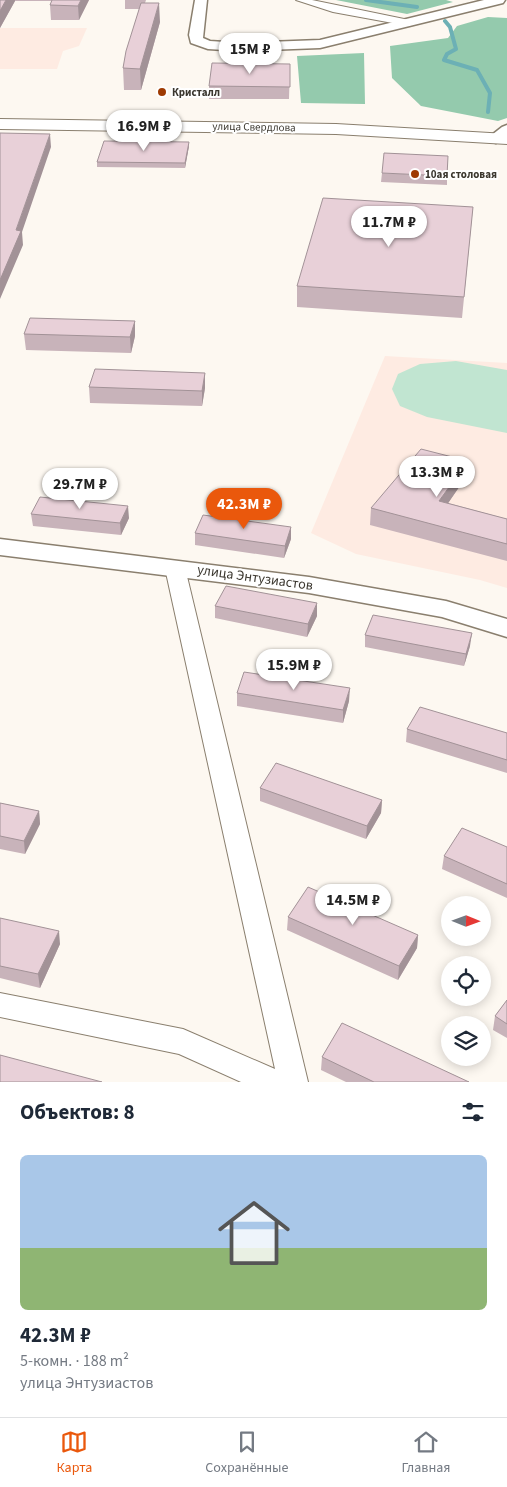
<!DOCTYPE html>
<html lang="ru">
<head>
<meta charset="utf-8">
<style>
  body { margin:0; font-family:"Source Sans 3",sans-serif; background:#f6f6f7; color:#1f2937; height:100vh; display:flex; flex-direction:column; font-size:19px; white-space:nowrap }
  * { box-sizing:border-box; margin:0 }
  p { font-size:16px; color:#747a83 }
  .icon { flex:none; width:28px; height:28px; fill:none; stroke:currentColor; stroke-width:2; stroke-linecap:round; stroke-linejoin:round }
  .map { position:relative; height:1082px; overflow:hidden }
  .details { display:flex; flex-direction:column; background:#fff; flex:1 }
  .details>* { flex:none }
  .needle { width:32px; rotate:91deg }
  .tools { position:absolute; left:441px; top:896px; display:grid; gap:10px }
  .tools a { display:grid; place-items:center; width:50px; height:50px; border-radius:50%; background:#fff; box-shadow:0 2px 12px #0003; font-size:25px }
  .price { position:absolute; translate:-50% -42px; padding:0 11px; border-radius:18px; background:#fff; color:#222; font-size:16px; line-height:32px; filter:drop-shadow(0 1px 2px #0008) }
  .price::after { content:''; position:absolute; left:50%; top:30px; width:15px; height:11px; margin-left:-8px; background:inherit; clip-path:polygon(0 0,100% 0,50% 100%) }
  .price.current { background:#ea580c; color:#fff }
  ul { padding:0; list-style:none }
  li { display:grid; align-content:center; gap:10px; height:265px; padding:0 20px }
  li+li { border-top:1px solid #e0e1e3 }
  li span { display:grid; place-items:center; height:155px; border-radius:8px; color:#555 }
  li>.icon { margin-inline-start:auto }
  span .icon { width:90px; height:90px; fill:#fffc; stroke-width:1 }
  li b { font-size:21px }
  h2 { display:flex; justify-content:space-between; align-items:center; height:60px; padding:0 20px; font-size:21px }
  .tab-bar { display:flex; justify-content:space-around; align-items:center; height:70px; border-top:1px solid #e0e1e3; background:#fff; font-size:14px; color:#747a83 }
  .tab-bar a { display:grid; justify-items:center; gap:2px }
  .tab-bar .current { color:#ea580c }
  .map>svg:first-child { display:block }
  .education { fill:#feebe2 }
  .green { fill:#c1e5d1 }
  .forest { fill:#94caad }
  .lines { fill:none; stroke-linecap:round; stroke-linejoin:round }
  .stream { stroke:#6cb0b5; stroke-width:4 }
  .minor-casing { stroke:#8a7f6e; stroke-width:2 }
  .tertiary-casing { stroke:#8a7f6e; stroke-width:3 }
  .secondary-casing { stroke:#8a7f6e; stroke-width:2 }
  .minor { fill:#fff; fill-rule:evenodd }
  .tertiary { fill:#fff; fill-rule:evenodd }
  .secondary { fill:#fff; fill-rule:evenodd }
  .wall { fill:#c8b3ba }
  .shaded-wall { fill:#a29297 }
  .building { fill:#e8d0d8; stroke:#a29297 }
  .poi-dot { fill:#9e3a02; stroke:#fff; stroke-width:2 }
  .labels { text-anchor:middle; dominant-baseline:central; stroke-width:4; stroke-linejoin:round; paint-order:stroke }
  .far-poi-label { font-size:11px; font-weight:bold; fill:#3b372f; stroke:#fff; text-anchor:start }
  .far-street-label { font-size:11px; fill:#3b372f; stroke:#fff }
  .street-label { font-size:14px; fill:#3b372f; stroke:#fff }
</style>
</head>
<body>
<div class="map">
<svg width="507" height="1082" viewBox="0 0 507 1082">
  <rect width="100%" height="100%" fill="#fdf8f1"/>
  <path class="education" d="M0 28H87L79 46 63 51 57 69H0Z
    M385 356 507 363V588L480 580 356 554 311 533Z"/>
  <path class="green" d="M456 361 507 370V433L427 417 400 406 392 389 398 374 420 364Z"/>
  <path class="forest" d="M336 0H446L453 2 407 14Z
    M488 17 507 18V118L498 121 421 106 392 78 390 46 448 38 457 26Z
    M364 53 365 104 301 103 297 56Z"/>
  <g class="lines">
    <path class="stream" d="M366 0 417 7
      M445 21 450 27 456 49 447 54 444 60 477 70 490 93 488 112"/>
    <defs>
      <path id="minor" d="M296 0H312L409 20 414 23 409 26 333 12Z
        M175 562 182 564 185 568 308 1082H241L179 1054 0 1017V993L183 1029 275 1069 165 568 168 564Z"/>
      <path id="tertiary" d="M195 0H207L203 38 210 41 240 43 320 40 484 0H505L503 3 320 48 240 51 208 49 191 43 189 35Z
        M507 125V137L496 143 491 141 488 138 502 127Z
        M0 539 309 577 446 601 507 619V637L442 617 309 593 0 555Z"/>
      <path id="secondary" d="M0 119 336 124 507 134V144L336 134 0 129Z"/>
    </defs>
    <use href="#minor" class="minor-casing"/>
    <use href="#tertiary" class="tertiary-casing"/>
    <use href="#secondary" class="secondary-casing"/>
    <use href="#minor" class="minor"/>
    <use href="#tertiary" class="tertiary"/>
    <use href="#secondary" class="secondary"/>
  </g>
  <path class="wall" d="M0 0H89L79 20H51L50 5 52 1H15L0 28Z
    M125 0H146L145 3 160 22 141 90H124L123 68 139 9H125Z
    M290 64 289 99H209V86Z
    M189 146 185 168 97 167V162Z
    M382 173 447 176V185L381 182Z
    M473 207 462 318 297 307V286Z
    M135 321V336L131 353 26 350 24 334Z
    M205 373V388L202 406 90 403 89 387Z
    M466 477 448 503 507 519V561L370 525 371 508Z
    M31 514 129 518 121 535 33 526Z
    M291 527V539L284 558 195 545V533Z
    M215 606 317 616 307 637 215 618Z
    M365 635 470 646 464 666 365 647Z
    M237 693 349 701 343 723 237 706Z
    M407 729 507 733V773L406 742Z
    M260 788 382 800 381 813 366 839 260 801Z
    M0 803 39 811 40 824 25 854 0 849Z
    M507 847V898L442 869 444 856Z
    M288 917 418 935 417 948 398 980 287 930Z
    M0 918 60 944 40 988 0 978Z
    M507 1000V1038L493 1030 495 1016Z
    M322 1057 469 1082H346L321 1070Z"/>
  <path class="shaded-wall" d="M6 0H15V1L0 28V11Z
    M81 0H89L79 20 78 6Z
    M159 3 160 22 141 90 140 69Z
    M50 134 51 147 22 232 23 245 0 299V280L16 230Z
    M189 142V146L185 168V163Z
    M135 321V336L131 353 130 337Z
    M205 373V388L202 406V391Z
    M468 461 466 477 438 518 439 501Z
    M128 506 129 518 121 535 120 523Z
    M291 527V539L284 558 285 546Z
    M317 603V616L307 637 308 624Z
    M472 633 470 646 464 666 466 654Z
    M350 688 349 701 343 723V710Z
    M382 800 381 813 366 839 367 826Z
    M39 811 40 824 25 854 24 841Z
    M59 931 60 944 40 988 38 974Z
    M418 935 417 948 398 980 399 966Z"/>
  <path class="building" d="M0 0H6L0 11Z
    M52 0H81L78 6 50 5Z
    M141 3H159L140 69 123 68 126 51Z
    M212 63 290 64V87L209 86Z
    M0 133 50 134 16 230 21 231 0 280Z
    M104 141 189 142 185 163 97 162Z
    M384 153 448 156 447 176 382 173Z
    M323 198 473 207 464 297 297 286Z
    M30 318 135 321 130 337 24 334Z
    M95 369 205 373 202 391 89 387Z
    M421 449 468 461 439 501 507 519V544L371 508Z
    M40 497 128 506 120 523 31 514Z
    M203 515 291 527 285 546 195 533Z
    M226 586 317 603 308 624 215 606Z
    M373 615 472 633 466 654 365 635Z
    M244 672 350 688 343 710 237 693Z
    M420 707 507 733V760L407 729Z
    M276 763 382 800 367 826 260 788Z
    M0 803 39 811 24 841 0 836Z
    M462 828 507 847V884L444 856Z
    M308 887 418 935 399 966 288 917Z
    M0 918 59 931 38 974 0 966Z
    M507 1000V1024L495 1016Z
    M342 1023 469 1082H374L322 1057Z
    M0 1055 102 1082H0Z"/>
  <g class="poi-dot">
    <circle cx="162" cy="92" r="5"/>
    <circle cx="415" cy="174" r="5"/>
  </g>
  <g class="labels">
    <g class="far-poi-label">
      <text x="172" y="92">Кристалл</text>
      <text x="425" y="174">10ая столовая</text>
    </g>
    <g class="far-street-label">
      <text transform="translate(254 127) rotate(1)">улица Свердлова</text>
    </g>
    <g class="street-label">
      <text transform="translate(255 578) rotate(8)">улица Энтузиастов</text>
    </g>
  </g>
</svg>
<div class="tools">
<a><svg class="needle" viewBox="-14 -14 28 28"><path d="M0-13l5 13h-10z" fill="#e53935"/><path d="M0 13l5-13h-10z" fill="#747a83"/></svg></a>
<a><svg class="icon" aria-label="locate" viewBox="0 0 24 24"><circle cx="12" cy="12" r="6"/><path d="M12 2v4M12 18v4M2 12h4M18 12h4"/></svg></a>
<a><svg class="icon" aria-label="layers" viewBox="0 0 24 24"><path d="M12 4l9 5-9 5-9-5zM3 14l9 5 9-5"/></svg></a>
</div>
<b class="price" style="left:250px;top:75px">15M ₽</b>
<b class="price" style="left:144px;top:152px">16.9M ₽</b>
<b class="price" style="left:389px;top:248px">11.7M ₽</b>
<b class="price" style="left:437px;top:498px">13.3M ₽</b>
<b class="price" style="left:80px;top:510px">29.7M ₽</b>
<b class="price current" style="left:244px;top:530px">42.3M ₽</b>
<b class="price" style="left:294px;top:691px">15.9M ₽</b>
<b class="price" style="left:353px;top:926px">14.5M ₽</b>
</div>
<section class="details">
<h2>Объектов: 8<svg class="icon" aria-label="filters" viewBox="0 0 24 24"><path d="M4 7h16M4 17h16"/><circle cx="9" cy="7" r="2"/><circle cx="15" cy="17" r="2"/></svg></h2>
<ul>
<li><span style="background:linear-gradient(#a9c7e8 60%,#8fb573 0)"><svg class="icon" aria-label="home" viewBox="0 0 24 24"><path d="M3 11l9-7 9 7M6 9v11h12V9"/></svg></span><div><b>42.3M ₽</b><p>5-комн. · 188 m²</p><p>улица Энтузиастов</p></div></li>
</ul>
</section>
<nav class="tab-bar">
<a class="current"><svg class="icon" aria-label="map" viewBox="0 0 24 24"><path d="M3 6l6-2 6 2 6-2v14l-6 2-6-2-6 2zM9 4v14M15 6v14"/></svg>Карта</a>
<a><svg class="icon" aria-label="saved" viewBox="0 0 24 24"><path d="M7 4h10v16l-5-4-5 4z"/></svg>Сохранённые</a>
<a><svg class="icon" aria-label="home" viewBox="0 0 24 24"><path d="M3 11l9-7 9 7M6 9v11h12V9"/></svg>Главная</a>
</nav>
</body>
</html>
